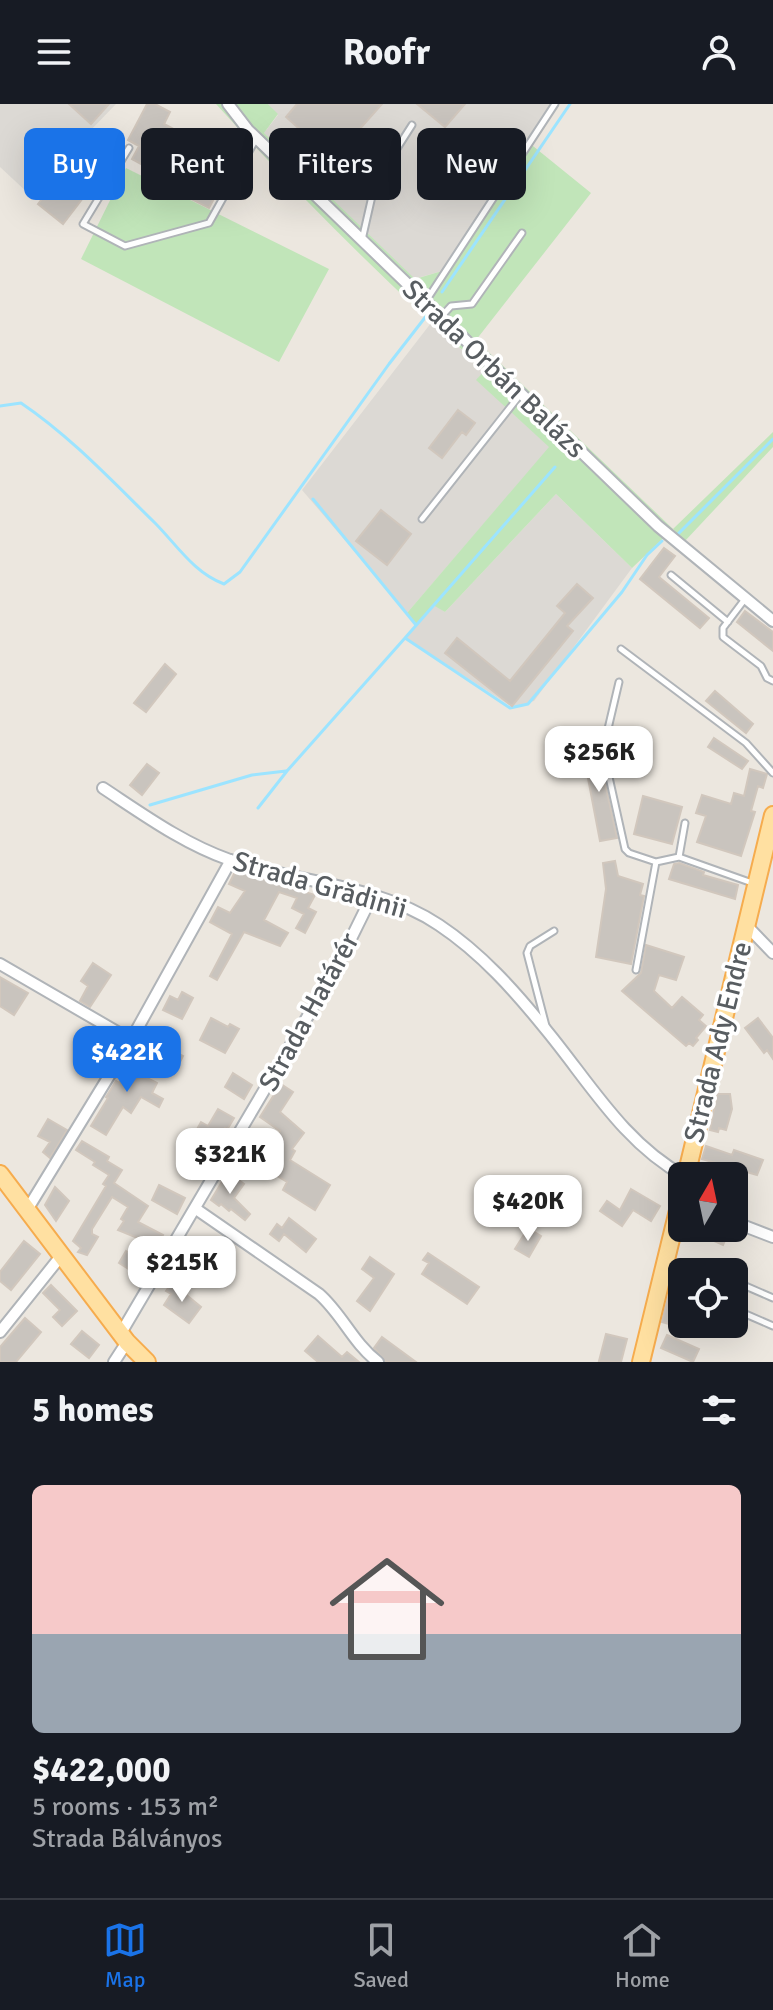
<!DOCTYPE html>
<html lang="en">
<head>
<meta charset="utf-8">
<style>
  body { margin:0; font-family:Signika,sans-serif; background:#20242c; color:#f1f3f6; height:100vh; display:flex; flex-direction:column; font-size:30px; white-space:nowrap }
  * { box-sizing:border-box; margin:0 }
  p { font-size:26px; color:#9ea1a6 }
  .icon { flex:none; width:44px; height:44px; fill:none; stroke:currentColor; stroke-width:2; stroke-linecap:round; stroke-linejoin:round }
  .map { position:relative; height:1258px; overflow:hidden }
  .panel { display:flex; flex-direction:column; background:#171b24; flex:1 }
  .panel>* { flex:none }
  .top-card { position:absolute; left:24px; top:24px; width:726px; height:72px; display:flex; gap:16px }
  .needle { width:52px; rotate:9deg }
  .buttons { position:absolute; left:668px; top:1058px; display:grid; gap:16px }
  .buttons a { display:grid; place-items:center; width:80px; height:80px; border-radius:12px; background:#171b24; box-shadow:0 8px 32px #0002; font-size:40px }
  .price { position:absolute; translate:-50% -68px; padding:0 18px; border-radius:16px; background:#fff; color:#222; font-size:26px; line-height:52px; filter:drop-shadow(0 2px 4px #0008) }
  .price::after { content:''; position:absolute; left:50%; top:48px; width:24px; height:18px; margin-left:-12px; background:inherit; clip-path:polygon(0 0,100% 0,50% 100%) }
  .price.on { background:#1a73e8; color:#fff }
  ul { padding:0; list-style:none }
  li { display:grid; align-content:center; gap:16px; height:424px; padding:0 32px }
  li span { display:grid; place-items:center; height:248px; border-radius:12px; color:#555 }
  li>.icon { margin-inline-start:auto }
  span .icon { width:144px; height:144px; fill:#fffc; stroke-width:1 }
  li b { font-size:34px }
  h2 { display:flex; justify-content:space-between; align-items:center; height:96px; padding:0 32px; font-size:34px }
  .chip { padding:0 28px; border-radius:12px; background:#171b24; box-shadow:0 8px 32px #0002; font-size:28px; line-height:72px }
  .chip.on { background:#1a73e8; color:#fff }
  header { display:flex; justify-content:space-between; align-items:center; height:104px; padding:0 32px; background:#171b24; font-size:36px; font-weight:800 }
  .tabs { display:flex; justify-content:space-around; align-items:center; height:112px; border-top:2px solid #363941; background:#171b24; font-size:22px; color:#9ea1a6 }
  .tabs a { display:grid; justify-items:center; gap:4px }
  .tabs .on { color:#1a73e8 }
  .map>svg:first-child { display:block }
  .industrial { fill:#dcd9d4 }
  .green { fill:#c1e5b9 }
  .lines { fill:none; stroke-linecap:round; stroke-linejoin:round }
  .stream { stroke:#9ce4ff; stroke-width:3 }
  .building { fill:#c9c4be; stroke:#d1c7bd; stroke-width:2 }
  .lane-casing { stroke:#b0b4b8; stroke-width:9 }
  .street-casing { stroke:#b0b4b8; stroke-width:14 }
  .primary-casing { stroke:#f6ac4e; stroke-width:20 }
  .lane { stroke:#fff; stroke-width:5 }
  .street { stroke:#fff; stroke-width:10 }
  .primary { stroke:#ffe0a1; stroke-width:16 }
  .labels { text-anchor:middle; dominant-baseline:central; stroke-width:7; stroke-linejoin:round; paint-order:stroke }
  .street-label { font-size:28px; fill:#585d61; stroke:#fff }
</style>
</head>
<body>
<header><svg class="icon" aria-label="menu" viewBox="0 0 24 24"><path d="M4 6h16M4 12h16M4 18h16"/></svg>Roofr<svg class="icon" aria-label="person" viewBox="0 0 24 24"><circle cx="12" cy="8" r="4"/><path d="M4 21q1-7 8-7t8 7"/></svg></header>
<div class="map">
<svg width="773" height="1258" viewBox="0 0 773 1258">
  <rect width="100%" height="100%" fill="#ece7df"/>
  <path class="industrial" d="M0 0H116L29 90 0 63Z
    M268 0H554L442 167 414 175 264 29 278 11Z
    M431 219 485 266 477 276 550 343 407 509 302 386Z
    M556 390 632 464 534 597 512 603 406 534 433 500 445 508Z"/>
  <path class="green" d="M216 0H268L278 10 264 29 415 175 442 167 528 38 591 89 476 236 673 425 773 328V343L685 437 673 425 632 464 556 390 445 508 433 501 417 521 407 509 549 343 476 276 485 266C390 183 300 93 216 0Z
    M126 64 329 165 279 258 81 155Z"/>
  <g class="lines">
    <path class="stream" d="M442 188 570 0
      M0 302 21 299C70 332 112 377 155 419 176 440 194 469 224 480L240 468 389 260 427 211
      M313 395 416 521
      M678 430 773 335
      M405 534 555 363
      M150 701 252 671 286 667
      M258 704 287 667 405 534 510 604 528 600 622 488 647 451 662 437"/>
  </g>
  <path class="building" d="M69 0H109L91 20Z
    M147 0H155L170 8 164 20 234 57 209 104 150 74 154 67 132 55 139 42 128 36Z
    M297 0H382L333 55 286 13Z
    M417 0H465L445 23Z
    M71 58 96 77 63 120 38 100Z
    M458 306 475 319 466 331 462 328 442 354 429 344Z
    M381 406 411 430 387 461 356 437Z
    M664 444 675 452 659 473 709 514 700 524 640 475Z
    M577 480 593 494 567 522 573 527 512 602 445 549 457 534 510 577 565 509 557 502Z
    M745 507 773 528V547L737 518Z
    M165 560 176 570 146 608 134 599Z
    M715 587 753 620 746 629 706 597Z
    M714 634 748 657 742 665 708 643Z
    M599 640 598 647 617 734 600 737 582 643Z
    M147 660 159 669 142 691 130 681Z
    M750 665 767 670 763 684 758 682 751 707 755 708 741 752 697 738 706 712 696 709 702 691 731 700 734 689 744 692Z
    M643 692 682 703 672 740 634 730Z
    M615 757 618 772 643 780 640 791 644 792 631 860 596 853 606 785 603 759Z
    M679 759 704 768 703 771 738 781 735 795 669 775 674 760Z
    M236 766 315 791 308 804 316 808 305 829 296 824 304 810 292 804 297 794 279 788 264 816 288 829 280 842 244 828 217 876 210 872 232 830 210 818 218 803 230 809 245 787 229 780Z
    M646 841 684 853 676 876 659 871 654 887 672 904 682 893 703 911 699 916 706 922 696 934 698 936 693 942 689 939 686 942 622 887 641 869Z
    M93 859 111 871 90 903 80 897 88 882 81 877Z
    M0 873 28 889 14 911 0 902Z
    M182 888 193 894 182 915 163 906 170 892 178 896Z
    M211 914 228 923 230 920 239 925 225 949 200 936Z
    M758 914 773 934V955L767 946 764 949 745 924Z
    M166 944 183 952 174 970 157 961Z
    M134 951 152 961 145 973 157 979 152 989 163 995 159 1003 141 993 131 1009 123 1003 106 1031 91 1022 108 994 106 993 116 977 119 979Z
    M233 969 252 981 244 995 225 983Z
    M281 980 293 988 280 1008 304 1029 292 1045 295 1047 290 1056 330 1081 315 1106 283 1086 287 1078 264 1064 267 1059 263 1057 280 1027 260 1013Z
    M717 990H730L732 1005 726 1026 719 1024 718 1028 710 1026Z
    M218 1005 234 1014 227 1026 225 1024 213 1046 192 1034 201 1018 208 1022Z
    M48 1015 67 1026 50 1054 43 1048 50 1038 38 1032Z
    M82 1037 109 1053 107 1057 122 1066 114 1079 148 1102 138 1118 163 1131 157 1142 118 1126 124 1117 121 1115 128 1103 112 1093 92 1125V1130L98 1133 87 1151 78 1148 81 1144 73 1137 106 1082 103 1080 109 1071 93 1061 95 1058 76 1046Z
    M706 1042 732 1051 734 1046 763 1056 757 1071 702 1055Z
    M228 1068 244 1080 234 1094 250 1110 245 1116 231 1105 229 1107 221 1100 219 1102 211 1096Z
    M159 1081 185 1094 177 1110 152 1096Z
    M55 1083 69 1097 56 1117 45 1101Z
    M631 1085 660 1102 651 1117 633 1106 622 1122 600 1107 607 1097 620 1106Z
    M289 1114 316 1135 306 1148 284 1130 279 1137 270 1130 277 1120 282 1124Z
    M528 1124 541 1132 529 1153 515 1145Z
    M685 1124H719L729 1128 723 1141Z
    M24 1137 40 1150 11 1186 0 1177V1168Z
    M126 1147 149 1161 144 1170 137 1166 135 1169 119 1159Z
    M428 1149 479 1183 467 1200 422 1170 429 1159 423 1156Z
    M370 1153 394 1170 370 1207 357 1197 374 1174 362 1165Z
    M681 1161 682 1202 676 1222 662 1218 669 1190Z
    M172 1179 201 1203 189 1219 164 1201 171 1190 166 1187Z
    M51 1181 77 1207 62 1222 53 1213 60 1206 43 1189Z
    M25 1214 41 1228 16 1258H0V1243Z
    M82 1227 99 1241 89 1254 71 1240Z
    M606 1230 627 1235 621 1258 599 1257Z
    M667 1231 699 1245 693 1258 661 1244Z
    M318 1232 342 1253 347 1248 359 1258H318L305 1247Z
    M382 1233 416 1258H386L374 1244Z"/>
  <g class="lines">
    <defs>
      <path id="lane" d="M129 44 83 120 125 142 209 119 256 35
        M362 136 375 79 412 21
        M426 197 555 0
        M441 213 451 202 472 200 522 129
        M422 415 520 291
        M671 471 728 518
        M745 495 723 524V533L761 562 767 574 773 577
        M621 545 746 639 773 669
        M619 578 603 646 625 745 629 749 656 758 679 753 755 780
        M679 753 685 719
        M636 866 656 758
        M546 922 527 849 530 842 554 827
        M734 1177 773 1194
        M734 1205 773 1222"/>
      <path id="street" d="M228 0 248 26 658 422 773 517
        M103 684C144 711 184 740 230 756 298 779 378 780 439 821 481 849 515 887 547 927 589 978 624 1039 684 1072
        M746 821 773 849
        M0 860 131 936
        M196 1105 319 1190C342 1210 353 1239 378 1258
        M27 1106 131 936 231 756
        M734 1118 773 1133
        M0 1228 61 1152
        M121 1229 338 861 372 792
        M114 1258 127 1238"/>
      <path id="primary" d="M0 1070 127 1238 147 1258
        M686 1072 773 711
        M641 1258 682 1090"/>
    </defs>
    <use href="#lane" class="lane-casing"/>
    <use href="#street" class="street-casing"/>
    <use href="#primary" class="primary-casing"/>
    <use href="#lane" class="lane"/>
    <use href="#street" class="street"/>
    <use href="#primary" class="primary"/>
  </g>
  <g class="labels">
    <g class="street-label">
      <text transform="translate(494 265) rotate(44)">Strada Orbán Balázs</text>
      <text transform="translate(320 781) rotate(16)">Strada Grădinii</text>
      <text transform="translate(309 908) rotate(-61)">Strada Határér</text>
      <text transform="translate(718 938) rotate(-76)">Strada Ady Endre</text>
    </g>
  </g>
</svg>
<div class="buttons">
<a><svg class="needle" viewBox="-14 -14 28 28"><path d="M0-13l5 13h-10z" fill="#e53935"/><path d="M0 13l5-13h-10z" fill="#9ea1a6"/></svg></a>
<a><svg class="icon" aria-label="locate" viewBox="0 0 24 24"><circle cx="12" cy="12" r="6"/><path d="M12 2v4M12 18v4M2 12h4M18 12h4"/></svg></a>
</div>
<b class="price" style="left:599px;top:690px">$256K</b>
<b class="price on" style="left:127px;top:990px">$422K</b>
<b class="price" style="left:230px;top:1092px">$321K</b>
<b class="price" style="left:528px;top:1139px">$420K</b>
<b class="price" style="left:182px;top:1200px">$215K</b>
<div class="top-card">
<a class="chip on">Buy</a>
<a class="chip">Rent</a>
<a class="chip">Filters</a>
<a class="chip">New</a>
</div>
</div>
<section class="panel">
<h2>5 homes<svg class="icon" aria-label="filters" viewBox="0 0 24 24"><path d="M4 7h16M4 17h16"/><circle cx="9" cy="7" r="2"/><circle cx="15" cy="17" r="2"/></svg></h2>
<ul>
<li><span style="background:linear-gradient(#f6c9c9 60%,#9aa5b1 0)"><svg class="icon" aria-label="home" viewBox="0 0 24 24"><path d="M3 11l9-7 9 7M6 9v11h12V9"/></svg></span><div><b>$422,000</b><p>5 rooms · 153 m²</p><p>Strada Bálványos</p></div></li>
</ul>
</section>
<nav class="tabs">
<a class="on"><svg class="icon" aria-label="map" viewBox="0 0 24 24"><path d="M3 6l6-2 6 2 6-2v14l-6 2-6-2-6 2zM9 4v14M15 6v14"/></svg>Map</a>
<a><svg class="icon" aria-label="saved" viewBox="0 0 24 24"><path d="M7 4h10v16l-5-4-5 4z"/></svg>Saved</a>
<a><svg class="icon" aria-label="home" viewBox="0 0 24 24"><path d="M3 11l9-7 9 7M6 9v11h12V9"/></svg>Home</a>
</nav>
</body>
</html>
